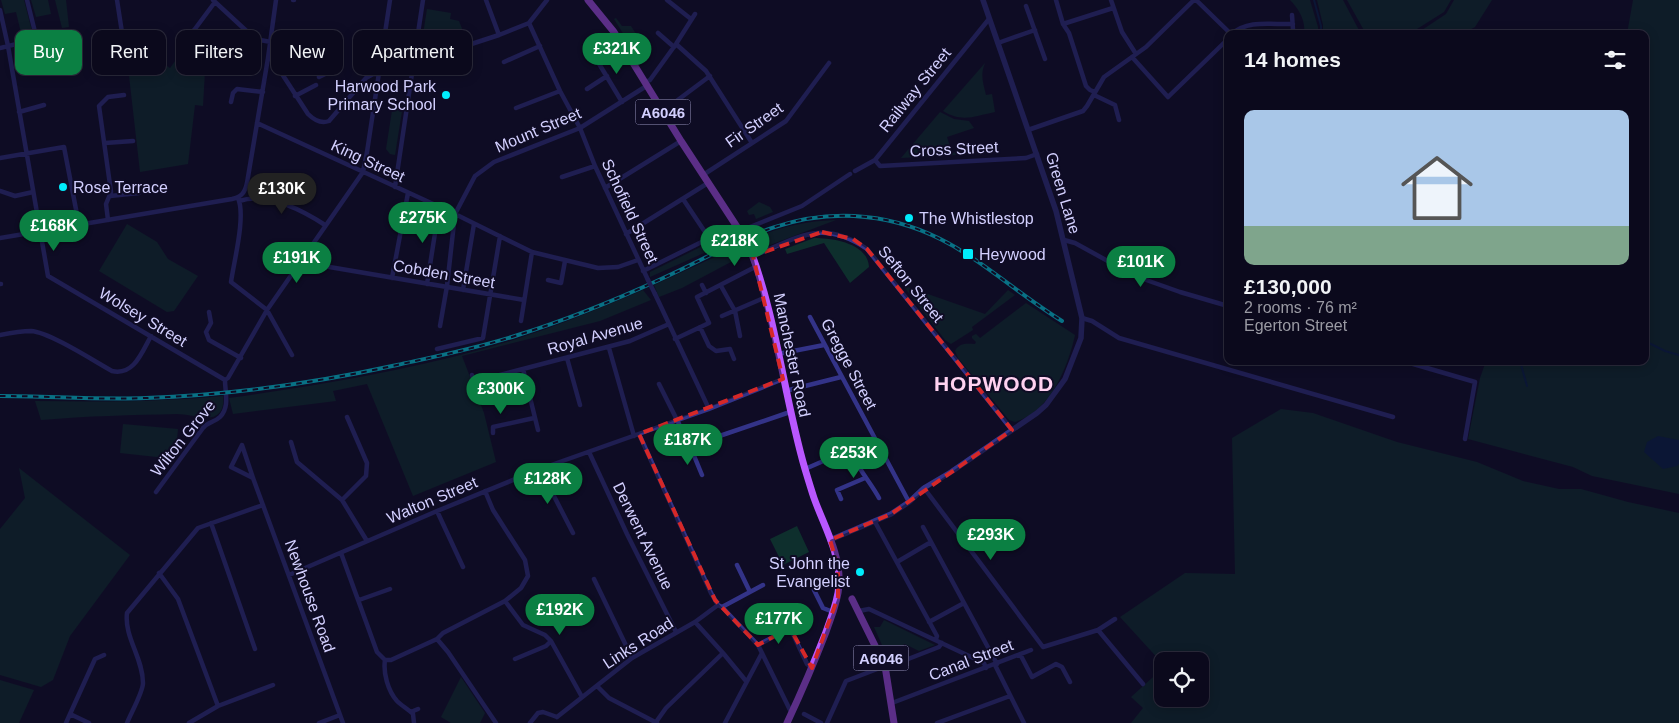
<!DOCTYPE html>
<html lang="en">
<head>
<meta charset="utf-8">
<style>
  body { margin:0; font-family:Arial,sans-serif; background:#141225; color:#f1f3f6; height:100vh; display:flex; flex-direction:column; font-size:19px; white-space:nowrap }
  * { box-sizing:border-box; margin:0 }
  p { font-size:16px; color:#9a9aa3 }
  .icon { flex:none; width:28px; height:28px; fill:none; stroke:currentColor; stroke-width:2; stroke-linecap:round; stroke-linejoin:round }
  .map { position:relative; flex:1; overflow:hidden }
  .drawer { position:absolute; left:1224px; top:30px; width:425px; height:335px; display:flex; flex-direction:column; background:#0b091c; border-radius:10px; box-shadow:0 2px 12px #0003,0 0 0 1px #2b2a3b }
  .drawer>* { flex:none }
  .hud { position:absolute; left:15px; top:30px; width:475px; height:45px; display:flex; gap:10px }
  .buttons { position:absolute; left:1154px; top:652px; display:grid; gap:10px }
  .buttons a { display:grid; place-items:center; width:55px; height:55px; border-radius:10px; background:#0b091c; box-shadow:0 2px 12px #0003,0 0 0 1px #2b2a3b; font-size:25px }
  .price { position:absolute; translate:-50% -42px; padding:0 11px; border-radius:18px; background:#0b8043; color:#fff; font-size:16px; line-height:32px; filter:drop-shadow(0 1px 2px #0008) }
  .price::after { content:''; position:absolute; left:50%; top:30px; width:15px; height:11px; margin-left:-8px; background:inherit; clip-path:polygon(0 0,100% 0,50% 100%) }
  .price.on { background:#222; color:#fff }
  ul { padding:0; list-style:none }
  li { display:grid; align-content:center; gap:10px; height:265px; padding:0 20px }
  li+li { border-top:1px solid #2b2a3b }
  li span { display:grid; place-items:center; height:155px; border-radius:10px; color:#555 }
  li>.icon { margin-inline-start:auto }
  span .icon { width:90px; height:90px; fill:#fffc; stroke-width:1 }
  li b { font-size:21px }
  h2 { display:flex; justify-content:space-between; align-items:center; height:60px; padding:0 20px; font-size:21px }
  .pill { padding:0 18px; border-radius:10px; background:#0b091c; box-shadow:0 2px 12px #0003,0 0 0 1px #2b2a3b; font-size:18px; line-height:45px }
  .pill.on { background:#0b8043; color:#fff }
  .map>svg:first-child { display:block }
  .green { fill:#0e2f2d }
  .water { fill:#072249 }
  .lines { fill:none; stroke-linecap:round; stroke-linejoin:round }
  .stream { stroke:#072249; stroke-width:2 }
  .minor { stroke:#338; stroke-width:4.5 }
  .tertiary { stroke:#338; stroke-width:5.5 }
  .primary { stroke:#b957ff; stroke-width:7 }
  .rail-casing { stroke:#00ecfb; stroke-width:4 }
  .rail { stroke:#0f0c25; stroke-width:2; stroke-dasharray:5.5; stroke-linecap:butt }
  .minor-bridge { stroke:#338; stroke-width:4.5 }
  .primary-bridge { stroke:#b957ff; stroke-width:7 }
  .marked { fill:none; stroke:#d62828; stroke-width:4; stroke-dasharray:10 6; stroke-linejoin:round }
  .poi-dot { fill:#00ecfb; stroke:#0f0c25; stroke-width:2 }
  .labels { text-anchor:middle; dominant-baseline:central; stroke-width:4; stroke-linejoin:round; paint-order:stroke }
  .shield { fill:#0f0c25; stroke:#9895be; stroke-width:1 }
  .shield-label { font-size:15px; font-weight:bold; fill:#d3d0ff }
  .poi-label { font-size:16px; fill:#d3d0ff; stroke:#0f0c25; text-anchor:start }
  .street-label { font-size:16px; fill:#d3d0ff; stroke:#0f0c25 }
  .district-label { font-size:21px; font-weight:bold; letter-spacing:1px; fill:#ffd2f0; stroke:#0f0c25 }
</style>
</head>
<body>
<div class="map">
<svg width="1679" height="723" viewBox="0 0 1679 723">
  <rect width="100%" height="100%" fill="#0f0c25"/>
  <path class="green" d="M1 0H24L33 35 22 37 16 12 5 14Z
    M31 0H48L51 14 36 17Z
    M55 0H66L69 27 62 28Z
    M1290 0H1310L1318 27V34H1304C1306 21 1299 9 1290 0Z
    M1317 0H1343L1361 34H1323V25Z
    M1347 0H1451L1444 12 1409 34H1366Z
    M1454 0H1492L1475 27 1462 34H1416L1446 14Z
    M1633 0H1679V494L1592 476 1573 467 1468 439 1480 378 1486 361H1645V34H1627Z
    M427 9 451 13 450 19 459 21 467 41 431 53 422 49 421 47Z
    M616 18 622 26H631L643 45 634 51 614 19Z
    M148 53 170 68 181 53 205 71 203 106 195 105 188 164 140 172 128 67 130 63 148 62Z
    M985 63C980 75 983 83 986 95L992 94 995 112C974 116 963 123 943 111Z
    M393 104 403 105 395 155 390 154 386 149Z
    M940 112 954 119 969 121 974 128 947 137 952 153 957 152V155L901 158Z
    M759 202 770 207 773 212 756 219 754 214 749 215 747 211Z
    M836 220 762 248 755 249 750 241C776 227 807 221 836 220Z
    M127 224 157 242 168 259 198 276 174 311 167 312 99 271Z
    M735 230 740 237 650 277V272Z
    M814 238C832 238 868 243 869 267L850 283 824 243 787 254 785 249Z
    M743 244 746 254 682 288 659 297 654 285Z
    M905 286 985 314 1008 290 1015 295 972 327 973 330 951 344 945 340 904 287Z
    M643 290 651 300 600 321 462 356 484 413 496 462 413 496 367 384 333 391 336 401 233 414 229 398C315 386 399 372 483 349 538 334 591 312 643 290Z
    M1026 303 1075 335C1068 367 1050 412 1015 422L1009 420 958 358 955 351C960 342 967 344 975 344L976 342 972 338V336L976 334 980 338Z
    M223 396C224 404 223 412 215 416 209 420 187 414 177 414 132 415 87 416 41 420L35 401C98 402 160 402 223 396Z
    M1281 409 1313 413 1397 442 1477 462 1523 481 1559 489H1581L1628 502 1679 513V723H1131L1143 708 1131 697 1162 669V699H1200V661H1162V663L1120 617 1185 573 1235 574 1232 438Z
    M123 424 178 429 175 459 120 453Z
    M19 468 130 555 70 636 53 680 41 687 0 675V529L25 498Z
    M797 526 809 552 783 565 770 539Z
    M884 620 935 645 919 651 905 644 892 649 893 652 886 654 874 627H880Z
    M461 677 485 713 480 723H451L441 717Z
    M0 680 34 690 19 723H0Z"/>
  <path class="water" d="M1658 436 1679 440V464L1677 466 1663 469 1644 452 1647 442Z"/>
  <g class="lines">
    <path class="stream" d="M1314 0 1321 26V34
      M1645 341 1665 351 1679 355
      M1520 361 1527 386"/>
    <path class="minor" d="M27 0 43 64
      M117 0 123 39
      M213 0 253 37 260 40 271 42
      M293 0H294
      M486 0 499 35
      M667 0 691 19
      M1056 0 1063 24 1069 33 1086 86 1090 90 1095 92
      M1111 0 1122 32 1136 54
      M1196 0 1231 34
      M1026 6 1045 59
      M0 10 8 46 48 276 225 380
      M1292 15 1293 30
      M529 23 560 91 580 128 595 166 648 280
      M1063 24 1113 8
      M194 30 215 45
      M658 33 674 47
      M1232 34C1248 19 1273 25 1293 24
      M189 37 215 2
      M308 39 315 56
      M998 43 1035 30
      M676 44 706 71 752 143
      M0 48 37 39
      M595 57 622 102
      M1132 57 1168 97 1228 39
      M268 58 273 60 308 114C314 120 321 124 329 121L366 78 373 74H379
      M414 58H426L456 49 499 35 529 23 547 0
      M381 59 414 63
      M504 62 540 46
      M282 72 337 47
      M319 77 333 70 334 67 330 50
      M646 82 650 80 676 44 695 14
      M587 89 607 76
      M1094 95 1115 105 1119 120
      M295 96 316 85
      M231 102 233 93 237 89 263 92
      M516 108 560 91
      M663 111 710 76
      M19 112 44 105
      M257 123 455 214 532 252 598 268 618 267 638 260
      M1028 130 1083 111 1087 106 1104 77 1146 47 1194 0
      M105 143 133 141
      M0 158 64 147 79 225
      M875 160 880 166 1026 158 1037 154
      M855 171 875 160 989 19
      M703 175 786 121 829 63
      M562 177 595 166
      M395 187 423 0
      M605 188 681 141
      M0 191 15 196 33 192
      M110 196 139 193
      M238 198C246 216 234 261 231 282L267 310 292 355
      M683 199 709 238
      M239 201C267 192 302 210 325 225
      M108 220 106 204 111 192 99 106 108 97 124 95
      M740 231 802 206 850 174
      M626 234 708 183
      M0 238 232 199C242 197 245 192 247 183L268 58 276 0
      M1064 240 1075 243 1135 276 1180 292 1228 306
      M753 256C798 238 821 218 867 249L1012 430
      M300 262 524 300
      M643 271 736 225
      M392 278 408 193
      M548 280 561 283 565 261
      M0 284H1
      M427 284 439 208
      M702 285 706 293
      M721 286 735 311 740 336
      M463 290 474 224
      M655 294 709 409
      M209 312 211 323 206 332 209 340 241 358
      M722 316 766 297
      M810 317 909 502
      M1082 318 1092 321 1119 338 1393 417
      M521 321 532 252
      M440 326 447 286 455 214 475 176 494 162 580 128 648 85
      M700 327 709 346 716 351 730 349 734 359
      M0 335C10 333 21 331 31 331 49 332 94 361 112 371 134 376 142 352 151 336
      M675 339 709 323 697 297 757 266
      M609 348 634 436
      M437 349 483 338 500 236
      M778 354 824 345
      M567 358 580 405
      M1403 361 1475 382 1465 439
      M523 369 538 430
      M472 375 473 379 477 381 630 341 669 324
      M659 384 690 446 702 475
      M785 391 841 377
      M493 433V427L534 418
      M639 434 711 593 718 605
      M291 442 297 462 342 500 367 541
      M690 446 790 412
      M852 450C857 469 870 481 879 498
      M589 452 627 534 676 632
      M540 469 573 533
      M805 469 874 439
      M253 478 231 467 242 445 253 478 343 723
      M924 488 1043 647 1098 630 1115 619
      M156 492 203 428C208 422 215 422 220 417 230 407 225 392 225 380L228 378 267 310 363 172 367 152 390 0
      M841 499 837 490 865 478
      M342 500 366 476 367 463 347 417
      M437 511 463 567
      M875 522 937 636 936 639
      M211 523 255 649
      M923 527 997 664
      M341 553 377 652 385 660C383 673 388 691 397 701 402 706 408 709 413 714L414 723
      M897 562 931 542
      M737 565 750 592
      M159 573 178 599 218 706
      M289 575 437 511 540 469 709 409 783 379
      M594 579 632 658
      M814 590 823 608 833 612
      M359 600 390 589
      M505 601 523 625 545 635 551 641 582 697
      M722 607 758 645 790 710 792 712
      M859 611 869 609 984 663 986 668
      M783 613 807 664 812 668
      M695 622 723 653 746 681
      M929 622 964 603
      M1098 630 1143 684
      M437 639 448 652 496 723
      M758 645 790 628
      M1020 654 1032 677 1056 664 1062 667 1070 682
      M515 659 546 646 551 641
      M385 660H391L437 639 443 633 505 601 521 588 528 576 525 560 493 510 485 491
      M995 665 1024 723
      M885 668 939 647 942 643
      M597 686 609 698 657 723
      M892 703 1031 650
      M411 712 418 709
      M804 714 821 723
      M557 717 632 658 695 622 718 605 722 607 763 585
      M656 722 666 708 723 653
      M66 723 70 714
      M89 723 70 714 95 659 104 655
      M127 723C131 713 143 692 143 683 143 658 124 637 127 613L198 528 263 505
      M189 723 218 706 273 685
      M319 723 340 715
      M530 723 538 713 543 712 557 717
      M725 723 762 653
      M827 723 846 681 885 666
      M937 723 1010 696"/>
    <path class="tertiary" d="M830 540 891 514 909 502 924 488 951 472 1037 413 1046 405 1065 379 1081 338 1082 318 1056 211 983 0"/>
    <path class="primary" d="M588 0 614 32 681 141 741 233
      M750 249C777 320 784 397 805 469 808 479 811 489 814 498 824 526 841 555 839 585 838 602 831 617 826 632 814 663 801 693 787 723
      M852 599 885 666 894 723"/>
    <defs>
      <path id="rail" d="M0 396C49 396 97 400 146 398 231 395 315 383 397 365 438 356 478 348 518 335 566 320 613 301 659 280 726 250 777 212 854 216 946 221 990 276 1062 321"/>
    </defs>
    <use href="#rail" class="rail-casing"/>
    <use href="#rail" class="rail"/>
    <path class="minor-bridge" d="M648 280 655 294"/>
    <path class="primary-bridge" d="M741 233 750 249"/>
  </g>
  <path d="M0 0H1679V723H0ZM822 232 853 239 867 249 1012 430 891 514 830 540 838 567V597L812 668 790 628 758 645 715 600 639 434 783 379 753 256Z" fill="#0f0c25" fill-opacity=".55" fill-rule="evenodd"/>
  <path class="marked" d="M822 232 853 239 867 249 1012 430 891 514 830 540 838 567V597L812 668 790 628 758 645 715 600 639 434 783 379 753 256Z"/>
  <g class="poi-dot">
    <circle cx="446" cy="95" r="5"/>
    <circle cx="63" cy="187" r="5"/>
    <circle cx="909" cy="218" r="5"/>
    <rect x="962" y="248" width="12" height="12" rx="2.5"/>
    <circle cx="860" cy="572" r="5"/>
  </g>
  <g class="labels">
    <g class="shield">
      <rect x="635.5" y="99.5" width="55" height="25" rx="4"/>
      <rect x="853.5" y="645.5" width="55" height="25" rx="4"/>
    </g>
    <g class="shield-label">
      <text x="663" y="112">A6046</text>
      <text x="881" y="658">A6046</text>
    </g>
    <g class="poi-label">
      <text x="436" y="86" text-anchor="end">Harwood Park<tspan x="436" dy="18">Primary School</tspan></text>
      <text x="73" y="187">Rose Terrace</text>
      <text x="919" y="218">The Whistlestop</text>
      <text x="979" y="254">Heywood</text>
      <text x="850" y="563" text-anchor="end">St John the<tspan x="850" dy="18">Evangelist</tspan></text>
    </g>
    <g class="street-label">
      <text transform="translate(915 90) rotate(-51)">Railway Street</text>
      <text transform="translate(754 125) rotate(-35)">Fir Street</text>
      <text transform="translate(538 130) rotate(-23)">Mount Street</text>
      <text transform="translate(954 149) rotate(-3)">Cross Street</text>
      <text transform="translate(368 161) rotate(25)">King Street</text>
      <text transform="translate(1063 193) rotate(73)">Green Lane</text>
      <text transform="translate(630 211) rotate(65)">Schofield Street</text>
      <text transform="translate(444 274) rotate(10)">Cobden Street</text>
      <text transform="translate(911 284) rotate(51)">Sefton Street</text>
      <text transform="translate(143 317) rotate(31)">Wolsey Street</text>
      <text transform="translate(595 336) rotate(-16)">Royal Avenue</text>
      <text transform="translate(792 355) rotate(78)">Manchester Road</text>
      <text transform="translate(849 364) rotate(62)">Gregge Street</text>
      <text transform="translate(183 438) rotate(-51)">Wilton Grove</text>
      <text transform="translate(432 500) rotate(-23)">Walton Street</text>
      <text transform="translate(643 536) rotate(64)">Derwent Avenue</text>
      <text transform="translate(310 596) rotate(70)">Newhouse Road</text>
      <text transform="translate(638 643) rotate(-33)">Links Road</text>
      <text transform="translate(971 660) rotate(-21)">Canal Street</text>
    </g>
    <g class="district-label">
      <text x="994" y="383">HOPWOOD</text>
    </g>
  </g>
</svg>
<div class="buttons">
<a><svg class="icon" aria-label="locate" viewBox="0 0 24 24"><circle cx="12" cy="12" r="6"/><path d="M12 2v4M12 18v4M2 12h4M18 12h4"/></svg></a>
</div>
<b class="price" style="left:617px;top:75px">£321K</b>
<b class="price on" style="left:282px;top:215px">£130K</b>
<b class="price" style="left:423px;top:244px">£275K</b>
<b class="price" style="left:54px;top:252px">£168K</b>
<b class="price" style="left:735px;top:267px">£218K</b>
<b class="price" style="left:297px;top:284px">£191K</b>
<b class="price" style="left:1141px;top:288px">£101K</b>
<b class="price" style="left:501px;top:415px">£300K</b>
<b class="price" style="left:688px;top:466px">£187K</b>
<b class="price" style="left:854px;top:479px">£253K</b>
<b class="price" style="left:548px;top:505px">£128K</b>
<b class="price" style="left:991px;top:561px">£293K</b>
<b class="price" style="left:560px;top:636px">£192K</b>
<b class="price" style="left:779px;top:645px">£177K</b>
<div class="hud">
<a class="pill on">Buy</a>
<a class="pill">Rent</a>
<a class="pill">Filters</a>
<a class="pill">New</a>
<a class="pill">Apartment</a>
</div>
<section class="drawer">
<h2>14 homes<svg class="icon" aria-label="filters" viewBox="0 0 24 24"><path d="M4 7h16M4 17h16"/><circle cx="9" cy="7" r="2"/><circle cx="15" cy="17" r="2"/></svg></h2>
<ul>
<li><span style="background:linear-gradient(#a9c7e8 75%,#7fa58c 0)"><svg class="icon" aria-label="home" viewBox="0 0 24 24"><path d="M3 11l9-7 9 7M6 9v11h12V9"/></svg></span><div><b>£130,000</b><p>2 rooms · 76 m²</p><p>Egerton Street</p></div></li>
</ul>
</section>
</div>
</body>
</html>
